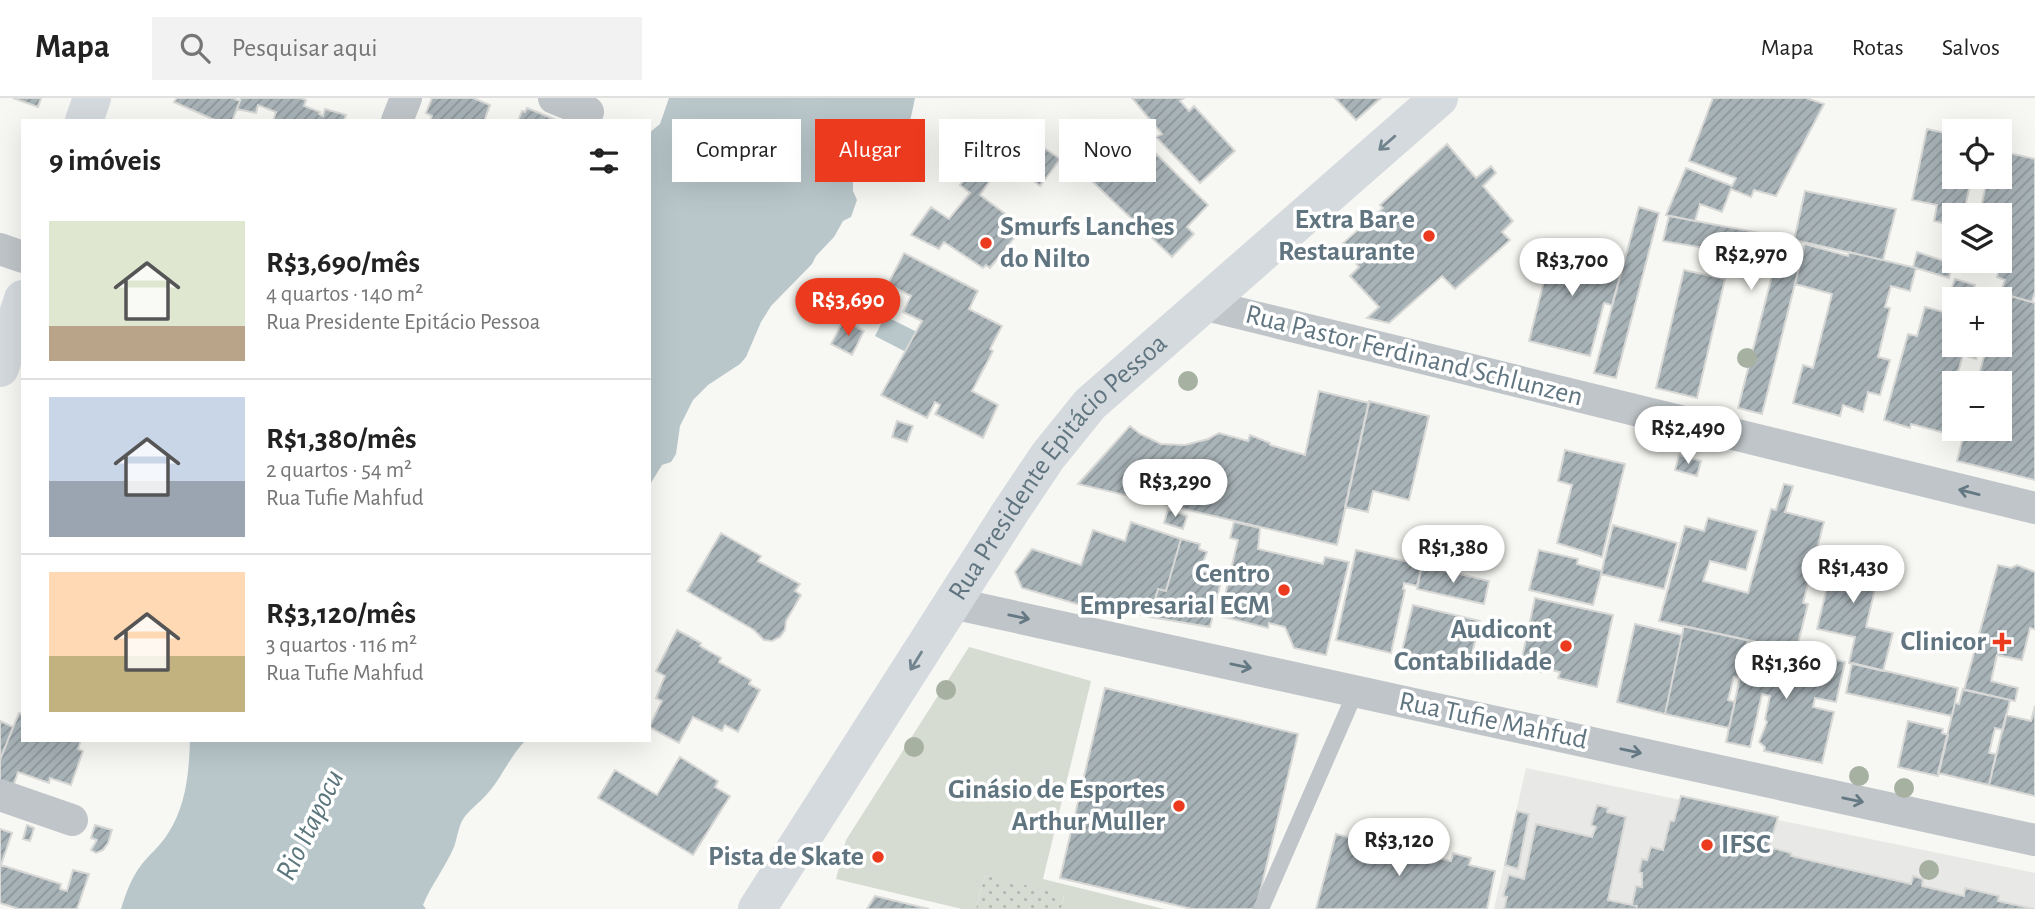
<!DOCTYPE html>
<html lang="pt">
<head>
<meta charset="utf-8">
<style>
  body { margin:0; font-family:"Alegreya Sans",sans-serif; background:#f2f2f2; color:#222; height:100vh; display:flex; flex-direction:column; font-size:26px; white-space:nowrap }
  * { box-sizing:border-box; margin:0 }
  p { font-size:23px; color:#767676 }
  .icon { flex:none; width:38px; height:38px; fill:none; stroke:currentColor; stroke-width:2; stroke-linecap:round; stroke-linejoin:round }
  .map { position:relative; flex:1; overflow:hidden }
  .side { position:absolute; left:21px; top:21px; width:630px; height:623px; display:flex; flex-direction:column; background:#fff; border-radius:0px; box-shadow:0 7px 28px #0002 }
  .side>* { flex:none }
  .banner { position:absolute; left:672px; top:21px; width:665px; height:63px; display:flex; gap:14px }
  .fabs { position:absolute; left:1942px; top:21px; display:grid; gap:14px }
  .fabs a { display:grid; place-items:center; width:70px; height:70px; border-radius:0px; background:#fff; box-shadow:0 7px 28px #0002; font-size:35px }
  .price { position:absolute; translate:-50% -60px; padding:0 16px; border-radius:24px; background:#fff; color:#222; font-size:23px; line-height:46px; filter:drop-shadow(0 2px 4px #0008) }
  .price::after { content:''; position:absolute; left:50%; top:42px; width:21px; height:16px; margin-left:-10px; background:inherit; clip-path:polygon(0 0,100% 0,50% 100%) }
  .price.active { background:#ec3a1e; color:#fff }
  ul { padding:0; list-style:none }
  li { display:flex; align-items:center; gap:21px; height:175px; padding:0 28px }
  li+li { border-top:2px solid #e0e0e0 }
  li span { display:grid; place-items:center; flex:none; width:196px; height:140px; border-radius:0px; color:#555 }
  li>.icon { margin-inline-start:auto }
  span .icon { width:84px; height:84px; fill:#fffc; stroke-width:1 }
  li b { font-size:30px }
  h2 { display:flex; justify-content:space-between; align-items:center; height:84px; padding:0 28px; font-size:30px }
  .tag { padding:0 24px; border-radius:0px; background:#fff; box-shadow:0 7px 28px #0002; font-size:24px; line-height:63px }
  .tag.active { background:#ec3a1e; color:#fff }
  header { display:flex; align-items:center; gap:42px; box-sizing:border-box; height:98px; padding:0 35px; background:#fff; border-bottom:2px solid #e0e0e0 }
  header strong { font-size:33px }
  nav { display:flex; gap:38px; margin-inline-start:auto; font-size:24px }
  .search { width:490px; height:63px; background:#f2f2f2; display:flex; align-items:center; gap:18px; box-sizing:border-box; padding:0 24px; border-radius:0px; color:#767676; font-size:26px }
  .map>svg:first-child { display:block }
  .built { fill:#e8e8e7 }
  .grass { fill:#d7dcd2 }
  .park { fill:url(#park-dots) }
  .water { fill:#b9c7cb }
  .building { fill:url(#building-hatch); stroke:#d8d8d6; stroke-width:2 }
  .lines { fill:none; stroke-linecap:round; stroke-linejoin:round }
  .lane { stroke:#bfc5c8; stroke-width:16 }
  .street { stroke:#bfc5c8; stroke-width:32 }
  .secondary { stroke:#d5dade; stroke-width:38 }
  .highway { stroke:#d5dade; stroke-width:38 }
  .tree { fill:#a7b1a2 }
  .oneway { stroke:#72848e }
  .oneway2 { stroke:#657984 }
  .poi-dot { fill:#ec3a1e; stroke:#fff; stroke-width:2.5 }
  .labels { text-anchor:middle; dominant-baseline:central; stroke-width:7; stroke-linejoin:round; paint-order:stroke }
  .poi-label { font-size:28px; font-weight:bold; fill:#607580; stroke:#fff; text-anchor:end }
  .street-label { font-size:28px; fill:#607580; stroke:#fff }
  .water-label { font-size:30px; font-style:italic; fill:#5b767c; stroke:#fff }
</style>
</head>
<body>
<header>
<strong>Mapa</strong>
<div class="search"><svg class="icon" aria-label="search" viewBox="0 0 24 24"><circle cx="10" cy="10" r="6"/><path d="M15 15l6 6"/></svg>Pesquisar aqui</div>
<nav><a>Mapa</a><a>Rotas</a><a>Salvos</a></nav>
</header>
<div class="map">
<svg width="2035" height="811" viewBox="0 0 2035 811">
  <defs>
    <pattern id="park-dots" width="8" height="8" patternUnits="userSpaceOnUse" patternTransform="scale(1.75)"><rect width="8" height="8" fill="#d7dcd2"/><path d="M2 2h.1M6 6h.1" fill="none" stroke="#b2b7b0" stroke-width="1.8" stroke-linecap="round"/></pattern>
    <pattern id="building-hatch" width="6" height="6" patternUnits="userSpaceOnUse" patternTransform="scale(1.75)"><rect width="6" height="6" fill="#a8b3b7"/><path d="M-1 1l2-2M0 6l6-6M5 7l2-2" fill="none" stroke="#8c969a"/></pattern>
  </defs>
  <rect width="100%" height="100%" fill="#f7f7f3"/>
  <path class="built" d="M1526 670 2035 775V811H1494Z"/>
  <path class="grass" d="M969 549 1091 583 1043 781 1164 811H1061L1064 798 985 777 976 811H962L836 781 846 742Z"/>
  <path class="park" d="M985 777 1064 797 1061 811H976Z"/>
  <path class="water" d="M669 0H915L908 33 892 45 880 60 871 63 857 76 853 84V93L857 102 851 119 843 123 834 139 816 158 812 166 771 208 761 224 746 259 740 266 708 287 693 302 680 328 676 356 671 364 662 367 649 388V35L660 26Z
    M885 218 917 234 906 254 875 238Z
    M190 642H526C509 659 503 678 488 695 480 705 468 712 462 723 458 731 457 741 454 749 445 770 431 787 423 807L426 811H121C126 795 131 780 142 766 150 756 160 748 167 737 186 709 189 675 190 642Z"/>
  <path class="building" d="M13 0H41L38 9Z
    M177 0H233L240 3 232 23H217L174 4Z
    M241 0H300L306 2 304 8 320 14 319 16 323 18 325 11 346 17 344 23H273L276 14 258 7 256 15 237 11Z
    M432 0H473L490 7 484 23H430L432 18 426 15Z
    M1132 0H1184L1180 3 1189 13 1194 8 1235 53 1200 85 1156 39 1162 36Z
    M1335 0H1381L1356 22Z
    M1713 0H1806L1824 6 1776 98 1754 92 1751 99 1731 91 1722 114 1700 106 1695 123 1666 117 1686 70 1732 88 1736 80 1689 63Z
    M527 10 559 23H518L522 13 525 14Z
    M1927 31 1955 37V79H1972L1964 113 1960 112 1959 117H1955V128L1934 123 1937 107 1912 102Z
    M1143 43 1208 107 1187 129 1194 136 1172 159 1076 68 1092 51 1116 71Z
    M1037 45 1060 61 1040 88 1018 71Z
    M1447 46 1476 80 1491 68 1496 75 1483 88 1513 123 1502 134 1510 142 1455 191 1442 178 1389 225 1367 220 1379 209 1350 178 1359 169 1341 147 1383 110 1380 107Z
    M2000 53 2035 61V194L2032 204 2000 195 2005 182 1997 179 2004 150 2000 149V117H1979L1988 79H2000Z
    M975 64 994 77 980 97 1023 129 990 170 986 167 983 170 944 144 939 151 911 137 931 109 949 121 970 95 960 87Z
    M1805 93 1896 111 1883 162 1794 142Z
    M1639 109 1659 115 1616 280 1594 275Z
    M1669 118 1797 142 1792 165 1800 166 1762 316 1738 310 1776 162 1663 143Z
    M1540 146 1623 167 1612 207 1604 205 1590 258 1529 243 1545 179 1532 175Z
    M1805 146 1848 158 1849 154 1916 170 1910 193 1891 188 1885 209 1890 210 1878 259 1890 262 1880 297 1868 294 1863 314 1843 307 1840 318 1793 305 1803 267 1813 270 1832 196 1795 186Z
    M1917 154 1953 166 1949 180 1913 169Z
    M904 155 978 193 969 211 1002 228 990 251 993 253 972 293 998 307 983 340 935 316 940 307 935 304 927 320 881 297 922 223 903 214 911 198 888 186Z
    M1684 172 1725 181 1697 300 1656 290Z
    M1955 181 1975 187 1969 201 1949 198Z
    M2000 195 2035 205V382L1957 363 1965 331H2000V285H1977L1987 247H2000Z
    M1925 209 1955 217V247H1980L1976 261 1963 257 1951 298H1955V331H1958L1956 338 1911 326 1910 330 1884 322 1908 236 1917 238Z
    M844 222 864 233 852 257 831 246Z
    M1319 293 1369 305 1337 447 1078 386 1130 328 1140 336 1161 346 1185 347 1208 341 1219 335 1248 343 1250 337 1270 345V347L1305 357Z
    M1369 303 1429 318 1409 402 1373 393 1368 414 1345 409Z
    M897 323 913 328 907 344 892 339Z
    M1565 352 1625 366 1602 459 1557 445 1572 387 1558 383Z
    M1679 357 1701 363 1697 378 1675 372Z
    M1784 386 1793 388 1785 414 1824 424 1803 505 1808 506 1796 553 1659 523 1685 428 1704 433 1708 420 1757 433 1746 472 1710 463 1703 483 1748 495 1771 411 1776 412Z
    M1168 411 1187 418 1183 431 1164 425Z
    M1131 424 1181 441 1166 493 1158 491 1150 519 1104 506 1101 513 1022 490 1015 474 1032 451 1081 467 1093 432 1125 443Z
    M1234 424 1260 430 1258 451 1323 466 1325 459 1349 464 1326 557 1294 550 1285 529 1269 525 1268 530 1220 518 1238 442 1230 440Z
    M1613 427 1677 445 1664 491 1601 476Z
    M721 435 761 458 758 463 800 486 795 493 801 497 786 523 785 532 780 539 772 543 764 542 754 532 687 493Z
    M1181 441 1200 446 1199 451 1207 454 1200 472 1222 479 1210 529 1150 519 1158 491 1166 493Z
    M1356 452 1422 467 1417 488 1404 485 1403 491 1405 492 1391 555 1336 542Z
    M1539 452 1578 461 1577 466 1602 473 1593 507 1529 492Z
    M1821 453 1852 461 1854 454 1882 461 1866 529 1893 535 1883 573 1849 565 1855 539 1817 531 1827 489 1813 486Z
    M1422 467 1489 483 1484 506 1417 491Z
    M1998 467 2011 470 2017 467 2035 474V531L2030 530 2022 562 1997 557 1991 583 2018 590 2015 603 1964 592Z
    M1535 500 1613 517 1597 589 1558 580 1560 574 1541 570V574L1520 569Z
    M1413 507 1480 523 1468 572 1401 557Z
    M1635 526 1682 537 1665 616 1617 604Z
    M1684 528 1748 542 1740 580 1734 579 1728 602 1735 604 1729 630 1665 616Z
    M677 532 701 545 700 548 721 560 719 564 751 582 749 586 760 592 738 634 725 627 722 633 693 619 679 645 649 629 662 603 656 600 665 578 656 573Z
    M1748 542 1811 556 1809 565 1817 567 1819 558 1845 564 1836 604 1815 600 1813 609 1834 614 1822 665 1764 653 1765 649 1759 644 1767 624 1765 621 1770 598 1762 596 1750 649 1726 644Z
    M1852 565 1958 590 1952 618 1846 595Z
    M1105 590 1298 636 1256 811H1192L1060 780Z
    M1963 591 2010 602 2003 632 1995 630 1989 655 1996 656 1989 687 1938 675 1955 605 1959 606Z
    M2035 608V698L1989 687 2006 617 2031 623Z
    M19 615 23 616V642H81L78 651 83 653 71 687 50 680 49 685 18 674 13 689 0 685V662Z
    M0 623 13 629 0 662Z
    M1908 623 1943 631 1942 635 1948 637 1938 678 1898 669Z
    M680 659 718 683 715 689 730 698 693 757 598 700 615 672 657 697Z
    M1681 698 1778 719 1769 749 1791 755V758L1911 786 1913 778 1923 781 1922 788 1964 798 1965 790 1999 798 1998 803 2034 811H1636L1637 808 1632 807 1636 788 1642 789V775L1639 774 1642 761 1647 762 1651 749 1663 752 1670 723H1674Z
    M1597 707 1608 710 1607 714 1626 719 1608 802 1637 808 1636 811H1504L1507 799 1503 798 1509 777 1524 781 1536 726 1592 739 1596 729 1591 727Z
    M1517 713 1529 716 1518 771 1505 767Z
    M27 727 34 730 30 743 23 741Z
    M95 727 112 732 108 745 103 752 96 755 91 752 97 742 91 740Z
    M1362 729 1388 736 1385 748 1451 763 1453 755 1471 760 1469 767 1495 773 1487 811H1316L1336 736 1359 742Z
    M0 731 12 735 1 767 61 786 60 791 67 793 73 772 89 776 77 811H19L0 805Z
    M875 798 929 811H867Z"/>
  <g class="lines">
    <path class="lane" d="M1261 811 1356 593"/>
    <path class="street" d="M554 0 588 14
      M397 23 406 0
      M0 151 23 159
      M1202 206 2035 410
      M952 505 2035 742
      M0 697 72 722"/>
    <path class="secondary" d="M84 23 92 0
      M0 270 23 201"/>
    <path class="highway" id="s1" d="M757 811 1011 413 1048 358 1090 306 1439 0"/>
  </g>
  <g class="tree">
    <circle cx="1747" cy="260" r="10"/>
    <circle cx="1188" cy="283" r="10"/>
    <circle cx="946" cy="592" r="10"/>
    <circle cx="914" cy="649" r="10"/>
    <circle cx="1859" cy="678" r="10"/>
    <circle cx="1904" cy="690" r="10"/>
    <circle cx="1929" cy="772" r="10"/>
  </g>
  <defs><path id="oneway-shaft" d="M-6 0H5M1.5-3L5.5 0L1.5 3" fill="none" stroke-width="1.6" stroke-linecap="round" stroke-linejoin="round" transform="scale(1.75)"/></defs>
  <g class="oneway">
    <use href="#oneway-shaft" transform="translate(1387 45) rotate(139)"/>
    <use href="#oneway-shaft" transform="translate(916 563) rotate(122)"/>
  </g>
  <g class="oneway2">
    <use href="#oneway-shaft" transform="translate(1969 394) rotate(-166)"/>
    <use href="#oneway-shaft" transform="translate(1019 519) rotate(12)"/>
    <use href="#oneway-shaft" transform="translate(1241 568) rotate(12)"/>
    <use href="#oneway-shaft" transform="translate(1631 653) rotate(12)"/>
    <use href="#oneway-shaft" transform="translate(1853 702) rotate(12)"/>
  </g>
  <g class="poi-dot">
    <circle cx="1429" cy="138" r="7"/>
    <circle cx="986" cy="145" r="7"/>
    <circle cx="1284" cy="492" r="7"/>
    <path d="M1998.5 533.5h7v7h7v7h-7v7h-7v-7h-7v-7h7z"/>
    <circle cx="1566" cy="548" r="7"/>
    <circle cx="1179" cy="708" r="7"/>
    <circle cx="1707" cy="747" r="7"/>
    <circle cx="878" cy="759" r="7"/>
  </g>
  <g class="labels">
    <g class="poi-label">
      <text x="1415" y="122">Extra Bar e<tspan x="1415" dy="32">Restaurante</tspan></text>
      <text x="1000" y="129" text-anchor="start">Smurfs Lanches<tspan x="1000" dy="32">do Nilto</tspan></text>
      <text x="1270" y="476">Centro<tspan x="1270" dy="32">Empresarial ECM</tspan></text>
      <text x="1552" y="532">Audicont<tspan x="1552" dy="32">Contabilidade</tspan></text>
      <text x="1986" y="544">Clinicor</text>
      <text x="1165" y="692">Ginásio de Esportes<tspan x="1165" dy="32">Arthur Muller</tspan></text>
      <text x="1721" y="747" text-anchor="start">IFSC</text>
      <text x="864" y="759">Pista de Skate</text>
    </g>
    <g class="street-label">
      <text transform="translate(1414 258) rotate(14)">Rua Pastor Ferdinand Schlunzen</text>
      <text stroke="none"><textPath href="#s1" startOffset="536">Rua Presidente Epitácio Pessoa</textPath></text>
      <text transform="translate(1493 623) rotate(12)">Rua Tufie Mahfud</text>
    </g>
    <g class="water-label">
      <text transform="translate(310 727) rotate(-64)">Rio Itapocu</text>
    </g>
  </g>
</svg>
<div class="fabs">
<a><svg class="icon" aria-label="locate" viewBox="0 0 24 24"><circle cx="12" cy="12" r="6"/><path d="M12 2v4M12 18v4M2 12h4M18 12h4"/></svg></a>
<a><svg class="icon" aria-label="layers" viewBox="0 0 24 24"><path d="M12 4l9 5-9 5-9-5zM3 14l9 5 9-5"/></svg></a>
<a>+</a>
<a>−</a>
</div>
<b class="price" style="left:1751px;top:194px">R$2,970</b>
<b class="price" style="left:1572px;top:200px">R$3,700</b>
<b class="price active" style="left:848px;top:240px">R$3,690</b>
<b class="price" style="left:1688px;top:368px">R$2,490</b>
<b class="price" style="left:1175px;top:421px">R$3,290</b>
<b class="price" style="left:1453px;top:487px">R$1,380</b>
<b class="price" style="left:1853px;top:507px">R$1,430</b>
<b class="price" style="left:1786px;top:603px">R$1,360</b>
<b class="price" style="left:1399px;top:780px">R$3,120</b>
<div class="banner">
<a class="tag">Comprar</a>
<a class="tag active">Alugar</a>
<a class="tag">Filtros</a>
<a class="tag">Novo</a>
</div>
<section class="side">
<h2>9 imóveis<svg class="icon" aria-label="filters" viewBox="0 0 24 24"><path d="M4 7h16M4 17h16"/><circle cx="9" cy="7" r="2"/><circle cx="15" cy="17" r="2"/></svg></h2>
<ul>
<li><span style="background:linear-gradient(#dfe7d0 75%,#b9a48a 0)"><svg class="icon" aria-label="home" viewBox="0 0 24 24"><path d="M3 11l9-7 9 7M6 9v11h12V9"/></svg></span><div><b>R$3,690/mês</b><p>4 quartos · 140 m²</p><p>Rua Presidente Epitácio Pessoa</p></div></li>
<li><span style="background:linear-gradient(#c9d6e8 60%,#9aa5b1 0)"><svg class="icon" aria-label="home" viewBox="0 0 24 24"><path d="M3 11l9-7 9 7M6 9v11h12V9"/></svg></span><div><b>R$1,380/mês</b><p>2 quartos · 54 m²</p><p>Rua Tufie Mahfud</p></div></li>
<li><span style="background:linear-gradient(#ffd9b3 60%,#c2b280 0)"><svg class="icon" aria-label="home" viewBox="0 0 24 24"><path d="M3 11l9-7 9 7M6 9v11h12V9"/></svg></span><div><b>R$3,120/mês</b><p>3 quartos · 116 m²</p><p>Rua Tufie Mahfud</p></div></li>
</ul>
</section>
</div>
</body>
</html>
